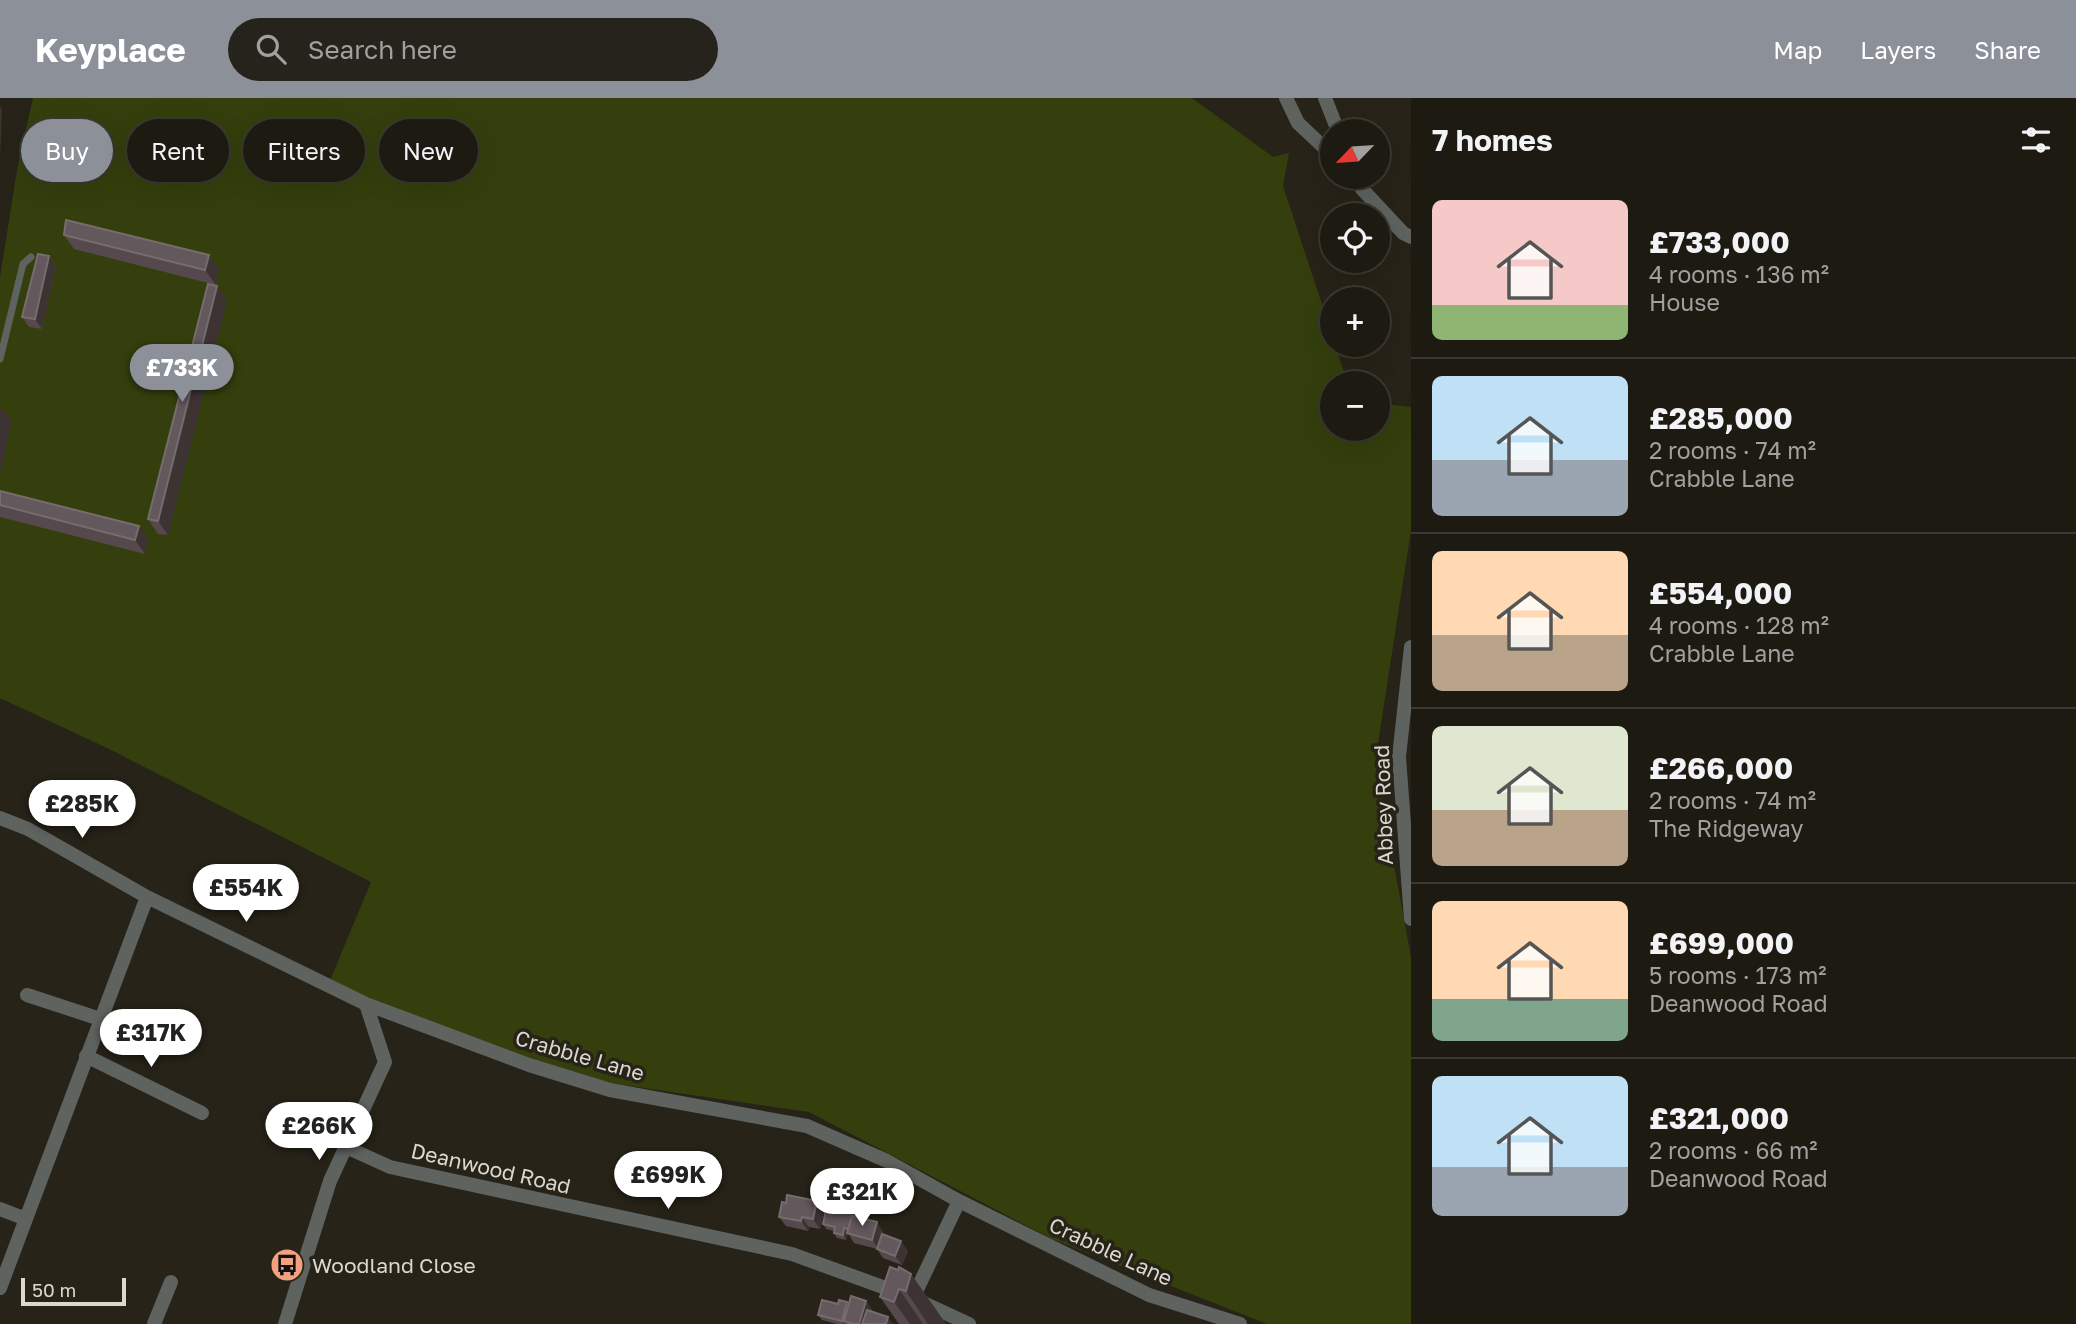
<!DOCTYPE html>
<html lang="en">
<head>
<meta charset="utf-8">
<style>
  body { margin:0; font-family:"Golos Text",sans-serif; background:#25231b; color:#f1f3f6; height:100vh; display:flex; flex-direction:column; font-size:26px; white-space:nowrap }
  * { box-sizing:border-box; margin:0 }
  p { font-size:23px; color:#a0a19f }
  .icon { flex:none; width:38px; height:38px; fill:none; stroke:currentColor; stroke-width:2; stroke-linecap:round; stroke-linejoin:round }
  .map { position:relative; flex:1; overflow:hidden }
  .drawer { display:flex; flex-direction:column; background:#1d1a12; width:665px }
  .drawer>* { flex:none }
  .guide { position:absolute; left:21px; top:21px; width:665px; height:63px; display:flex; gap:14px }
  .needle { width:46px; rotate:245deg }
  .buttons { position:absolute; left:1320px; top:21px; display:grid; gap:14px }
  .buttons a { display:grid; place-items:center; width:70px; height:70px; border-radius:50%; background:#1d1a12; box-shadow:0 7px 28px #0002,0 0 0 2px #3b3832; font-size:35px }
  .scale { position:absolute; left:21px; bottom:18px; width:105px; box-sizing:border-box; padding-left:7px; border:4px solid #dbd8d1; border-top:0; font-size:19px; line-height:24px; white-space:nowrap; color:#dbd8d1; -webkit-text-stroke:5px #272318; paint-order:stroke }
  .price { position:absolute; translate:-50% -60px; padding:0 16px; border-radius:24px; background:#fff; color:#222; font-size:23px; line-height:46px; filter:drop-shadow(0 2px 4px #0008) }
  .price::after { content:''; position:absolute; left:50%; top:42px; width:21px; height:16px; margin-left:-10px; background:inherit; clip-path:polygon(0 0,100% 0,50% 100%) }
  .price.selected { background:#8c9099; color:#fff }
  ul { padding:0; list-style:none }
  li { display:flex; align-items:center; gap:21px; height:175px; padding:0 21px }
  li+li { border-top:2px solid #3b3832 }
  li span { display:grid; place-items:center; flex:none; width:196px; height:140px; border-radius:10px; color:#555 }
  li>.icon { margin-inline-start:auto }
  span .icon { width:84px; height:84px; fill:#fffc; stroke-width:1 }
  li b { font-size:30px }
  h2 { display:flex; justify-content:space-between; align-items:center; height:84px; padding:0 21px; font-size:30px }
  .pill { padding:0 24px; border-radius:32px; background:#1d1a12; box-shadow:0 7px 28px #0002,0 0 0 2px #3b3832; font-size:24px; line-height:63px }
  .pill.selected { background:#8c9099; color:#fff }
  header { display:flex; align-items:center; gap:42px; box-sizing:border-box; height:98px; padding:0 35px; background:#8c9099; color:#fff }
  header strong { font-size:33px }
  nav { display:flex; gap:38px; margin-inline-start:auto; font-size:24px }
  .search { width:490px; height:63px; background:#25231b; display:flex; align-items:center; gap:18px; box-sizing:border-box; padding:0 24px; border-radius:38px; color:#a0a19f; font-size:26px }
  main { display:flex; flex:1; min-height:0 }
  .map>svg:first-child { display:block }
  .green { fill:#343f0d }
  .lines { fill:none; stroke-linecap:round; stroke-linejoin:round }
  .service { stroke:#5e635f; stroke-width:7 }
  .minor { stroke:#5e635f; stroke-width:14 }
  .wall { fill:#55494e }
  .shaded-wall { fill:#3d3332 }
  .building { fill:#63585c; stroke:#766c6e; stroke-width:2 }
  .labels { text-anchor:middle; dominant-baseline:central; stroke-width:7; stroke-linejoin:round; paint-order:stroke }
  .street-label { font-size:21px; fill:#dbd8d1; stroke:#272318 }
  .poi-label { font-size:21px; fill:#dbd8d1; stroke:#272318; text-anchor:start }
</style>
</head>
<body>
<header>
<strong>Keyplace</strong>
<div class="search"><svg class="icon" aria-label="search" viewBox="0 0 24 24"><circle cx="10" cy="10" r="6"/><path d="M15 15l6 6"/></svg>Search here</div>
<nav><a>Map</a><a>Layers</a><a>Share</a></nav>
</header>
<main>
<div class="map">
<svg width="1411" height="1226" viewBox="0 0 1411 1226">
  <rect width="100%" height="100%" fill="#272318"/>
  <path class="green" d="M33 0H1192L1273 59 1289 55 1283 88 1332 236V247H1335L1348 285H1332V331H1377V305L1411 309V432L1375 665 1411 859V1226H1267L1052 1141 809 1014 596 983 366 906 329 885 371 784 105 649 0 600V179L18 66Z"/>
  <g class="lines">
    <path class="service" d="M0 261 23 166 31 159"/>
    <path class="minor" d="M1286 0 1298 25 1332 57
      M1325 0 1338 33
      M1356 79 1362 91 1403 135 1411 139
      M1411 549 1399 659 1411 821
      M0 720 28 731 147 799 366 906 529 967 610 992 807 1028 887 1063 959 1103 1149 1197 1240 1226
      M27 897 100 921
      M86 958 202 1015
      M346 1049 390 1069 792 1156 913 1200 969 1226
      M0 1111 26 1121
      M0 1190 147 799
      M913 1200 959 1103
      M154 1226 171 1184
      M285 1226 330 1083 385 964 366 906"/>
  </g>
  <path class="wall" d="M64 137 209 157 219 171 216 187 74 151Z
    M49 158 56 168 42 231 29 229 22 219Z
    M227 202 168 437 158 436 148 421Z
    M0 393 149 442 145 456 0 419Z
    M858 1102 862 1107 859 1120 883 1134V1136L908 1153 902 1167 883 1160 877 1151 854 1145 848 1135 846 1142 837 1140 834 1135V1133L826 1131 823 1126 837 1109Z
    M817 1103 824 1113 820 1131 809 1129 808 1133 786 1128 779 1119 786 1105Z
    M911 1176 946 1226H899L880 1199Z
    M866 1203 872 1212V1214L893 1226H837L822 1222 818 1217 838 1206 847 1204 849 1207Z"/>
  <path class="shaded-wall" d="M0 8 2 11 0 62Z
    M209 157 219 171 216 187 205 172Z
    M49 158 56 168 42 231 35 221Z
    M217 188 227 202 168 437 158 423Z
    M1 309 12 324 0 376V316Z
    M139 428 149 442 145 456 135 442Z
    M858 1102 862 1107 855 1137 852 1132Z
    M817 1103 824 1113 820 1131 813 1121Z
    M802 1119 809 1129 808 1133 801 1123Z
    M877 1124 883 1134 879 1151 872 1142Z
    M844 1130 848 1135 846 1142 843 1137Z
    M901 1143 908 1153 902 1167 895 1158Z
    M911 1176 946 1226H928L906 1193Z
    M899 1191 923 1226H910L894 1204Z
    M866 1203 872 1212 868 1226H859Z
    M847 1204 850 1209 844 1223 845 1226H844L842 1223Z
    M888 1219 893 1226H886Z"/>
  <path class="building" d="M66 122 209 157 205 172 64 137Z
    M38 156 49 158 35 221 22 219Z
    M208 186 217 188 158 423 148 421Z
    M0 393 139 428 135 442 0 407Z
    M787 1097 817 1103 813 1121 802 1119 801 1123 779 1119 782 1104 786 1105Z
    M840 1098 858 1102 855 1119 852 1118 848 1131 844 1130 843 1137 834 1135 835 1129 823 1126 827 1107 837 1109Z
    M852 1118 877 1124 872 1142 847 1135Z
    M882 1136 901 1143 895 1158 877 1151Z
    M890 1169 898 1172 899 1169 911 1176 906 1193 899 1191 894 1204 880 1199Z
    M851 1198 866 1203 859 1226H853L844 1223Z
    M822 1202 838 1206 839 1202 847 1204 842 1223 818 1217Z
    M867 1212 888 1219 886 1226H862Z"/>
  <defs>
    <symbol id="bus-disc" viewBox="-11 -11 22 22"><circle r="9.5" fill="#f2a080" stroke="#272318"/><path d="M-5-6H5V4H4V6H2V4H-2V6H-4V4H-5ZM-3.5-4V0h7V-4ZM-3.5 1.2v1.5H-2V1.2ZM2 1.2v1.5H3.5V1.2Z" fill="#111"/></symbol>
  </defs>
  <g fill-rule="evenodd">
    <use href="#bus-disc" x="268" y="1148" width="38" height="38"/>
  </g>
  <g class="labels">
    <g class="street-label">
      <text transform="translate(1383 707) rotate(-92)">Abbey Road</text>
      <text transform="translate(580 957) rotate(16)">Crabble Lane</text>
      <text transform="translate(491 1070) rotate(13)">Deanwood Road</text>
      <text transform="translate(1111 1153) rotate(25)">Crabble Lane</text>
    </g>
    <g class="poi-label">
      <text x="312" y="1167">Woodland Close</text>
    </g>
  </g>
</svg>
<div class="buttons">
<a><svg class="needle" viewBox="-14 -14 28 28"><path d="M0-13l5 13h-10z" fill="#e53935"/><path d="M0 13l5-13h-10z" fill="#a0a19f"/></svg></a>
<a><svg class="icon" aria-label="locate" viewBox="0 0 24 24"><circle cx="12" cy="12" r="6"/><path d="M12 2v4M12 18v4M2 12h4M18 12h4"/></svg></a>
<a>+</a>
<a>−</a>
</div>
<div class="scale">50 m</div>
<b class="price selected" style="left:182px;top:306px">£733K</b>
<b class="price" style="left:82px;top:742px">£285K</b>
<b class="price" style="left:246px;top:826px">£554K</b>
<b class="price" style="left:151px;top:971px">£317K</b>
<b class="price" style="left:319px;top:1064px">£266K</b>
<b class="price" style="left:668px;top:1113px">£699K</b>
<b class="price" style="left:862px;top:1130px">£321K</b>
<div class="guide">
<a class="pill selected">Buy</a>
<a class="pill">Rent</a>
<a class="pill">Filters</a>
<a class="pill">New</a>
</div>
</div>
<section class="drawer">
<h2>7 homes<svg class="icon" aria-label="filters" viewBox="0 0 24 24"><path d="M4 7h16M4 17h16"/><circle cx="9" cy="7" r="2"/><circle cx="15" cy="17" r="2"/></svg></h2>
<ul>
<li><span style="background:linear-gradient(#f6c9c9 75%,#8fb573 0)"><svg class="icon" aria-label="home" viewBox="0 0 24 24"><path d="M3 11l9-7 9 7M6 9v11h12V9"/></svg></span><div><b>£733,000</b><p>4 rooms · 136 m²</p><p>House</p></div></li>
<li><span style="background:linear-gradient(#bfe0f5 60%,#9aa5b1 0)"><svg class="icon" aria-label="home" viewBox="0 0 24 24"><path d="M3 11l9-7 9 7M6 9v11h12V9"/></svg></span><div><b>£285,000</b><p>2 rooms · 74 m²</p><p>Crabble Lane</p></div></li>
<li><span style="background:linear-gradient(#ffd9b3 60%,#b9a48a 0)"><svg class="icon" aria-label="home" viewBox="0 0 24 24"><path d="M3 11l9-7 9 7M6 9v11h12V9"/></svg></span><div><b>£554,000</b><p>4 rooms · 128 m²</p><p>Crabble Lane</p></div></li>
<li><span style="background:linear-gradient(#dfe7d0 60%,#b9a48a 0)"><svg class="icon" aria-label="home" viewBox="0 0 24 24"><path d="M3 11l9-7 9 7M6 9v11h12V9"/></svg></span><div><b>£266,000</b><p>2 rooms · 74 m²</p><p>The Ridgeway</p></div></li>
<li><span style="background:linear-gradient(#ffd9b3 70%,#7fa58c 0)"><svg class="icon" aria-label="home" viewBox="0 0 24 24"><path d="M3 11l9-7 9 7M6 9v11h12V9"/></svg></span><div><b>£699,000</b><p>5 rooms · 173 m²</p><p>Deanwood Road</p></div></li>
<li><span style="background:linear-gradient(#bfe0f5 65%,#9aa5b1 0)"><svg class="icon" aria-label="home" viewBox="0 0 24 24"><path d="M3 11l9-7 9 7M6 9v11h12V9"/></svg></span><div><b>£321,000</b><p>2 rooms · 66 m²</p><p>Deanwood Road</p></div></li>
</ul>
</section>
</main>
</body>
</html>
